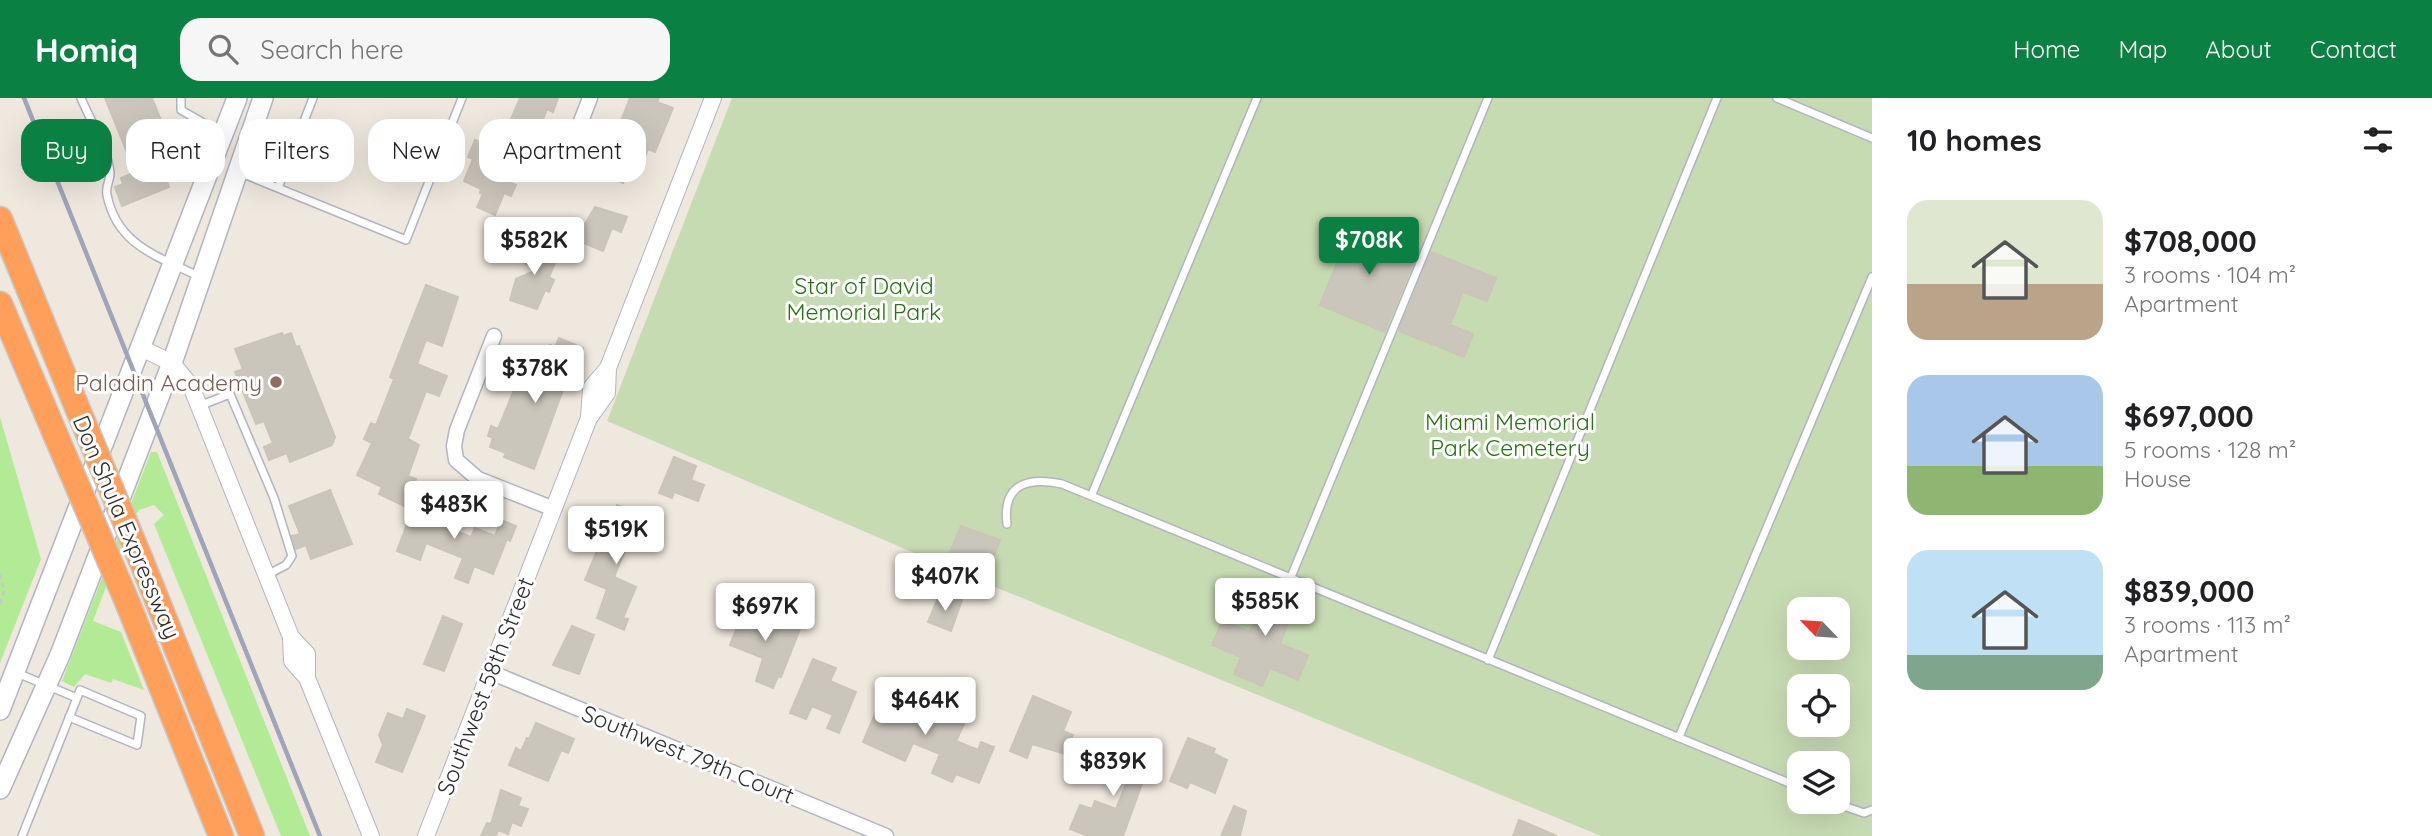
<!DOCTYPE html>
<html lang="en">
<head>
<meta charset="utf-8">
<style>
  body { margin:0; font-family:Quicksand,sans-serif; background:#f6f6f6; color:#202124; height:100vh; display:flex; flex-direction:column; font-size:26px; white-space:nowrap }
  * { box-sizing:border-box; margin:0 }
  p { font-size:23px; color:#757577 }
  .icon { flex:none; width:38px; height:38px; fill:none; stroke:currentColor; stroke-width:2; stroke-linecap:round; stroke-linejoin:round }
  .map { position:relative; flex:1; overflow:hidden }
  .details { display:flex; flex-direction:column; background:#fff; width:560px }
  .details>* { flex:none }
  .hud { position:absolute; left:21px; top:21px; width:665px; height:63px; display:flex; gap:14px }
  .needle { width:46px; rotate:295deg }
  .fabs { position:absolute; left:1787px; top:499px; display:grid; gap:14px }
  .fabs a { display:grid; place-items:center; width:63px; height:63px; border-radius:14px; background:#fff; box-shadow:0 7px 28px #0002; font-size:35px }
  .price { position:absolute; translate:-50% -60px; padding:0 16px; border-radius:7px; background:#fff; color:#222; font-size:23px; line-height:46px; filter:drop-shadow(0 2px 4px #0008) }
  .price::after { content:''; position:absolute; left:50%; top:42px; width:21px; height:16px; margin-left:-10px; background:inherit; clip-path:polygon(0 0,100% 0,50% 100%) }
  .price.on { background:#0b8043; color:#fff }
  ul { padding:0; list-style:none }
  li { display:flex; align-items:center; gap:21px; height:175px; padding:0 35px }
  li span { display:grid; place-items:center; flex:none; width:196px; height:140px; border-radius:21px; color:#555 }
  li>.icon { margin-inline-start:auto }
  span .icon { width:84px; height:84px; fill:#fffc; stroke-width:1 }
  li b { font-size:30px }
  h2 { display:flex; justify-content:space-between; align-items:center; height:84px; padding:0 35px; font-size:30px }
  .pill { padding:0 24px; border-radius:21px; background:#fff; box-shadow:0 7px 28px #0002; font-size:24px; line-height:63px }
  .pill.on { background:#0b8043; color:#fff }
  header { display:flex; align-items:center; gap:42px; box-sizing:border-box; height:98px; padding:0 35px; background:#0b8043; color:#fff }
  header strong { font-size:33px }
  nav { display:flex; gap:38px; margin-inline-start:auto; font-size:24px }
  .search { width:490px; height:63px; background:#f6f6f6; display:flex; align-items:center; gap:18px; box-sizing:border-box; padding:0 24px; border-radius:21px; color:#757577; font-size:26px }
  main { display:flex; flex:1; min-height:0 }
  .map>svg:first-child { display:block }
  .green { fill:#b3ea96 }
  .cemetery { fill:#c7dbb3; fill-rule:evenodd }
  .building { fill:#cbc6bc; stroke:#cbc4b7; stroke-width:2 }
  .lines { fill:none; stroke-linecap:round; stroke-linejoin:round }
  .service-casing { stroke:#b2b5c1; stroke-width:10 }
  .minor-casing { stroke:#b2b5c1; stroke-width:17 }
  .tertiary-casing { stroke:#b2b5c1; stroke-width:18 }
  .secondary-casing { stroke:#b2b5c1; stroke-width:22 }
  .motorway-casing { stroke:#c8c8c8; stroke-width:27 }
  .path { stroke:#c8c8c8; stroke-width:2.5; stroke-dasharray:5 3.5; stroke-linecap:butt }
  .service { stroke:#fff; stroke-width:7 }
  .minor { stroke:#fff; stroke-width:14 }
  .tertiary { stroke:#fff; stroke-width:16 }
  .secondary { stroke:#fff; stroke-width:19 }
  .motorway { stroke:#ff9f59; stroke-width:24 }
  .rail { stroke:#a0a4b8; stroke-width:4.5 }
  .motorway-bridge-casing { stroke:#c8c8c8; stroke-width:27; stroke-linecap:butt }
  .motorway-bridge { stroke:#ff9f59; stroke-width:24 }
  .education-dot { fill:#8d6e63; stroke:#fff; stroke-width:2.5 }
  .labels { text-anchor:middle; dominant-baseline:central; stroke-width:6; stroke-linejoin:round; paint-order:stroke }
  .park-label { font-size:23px; fill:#287214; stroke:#fff }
  .education-label { font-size:23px; fill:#785e54; stroke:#fff; text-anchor:end }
  .street-label { font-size:23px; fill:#2d2d2d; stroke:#fff }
</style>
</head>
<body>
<header>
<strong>Homiq</strong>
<div class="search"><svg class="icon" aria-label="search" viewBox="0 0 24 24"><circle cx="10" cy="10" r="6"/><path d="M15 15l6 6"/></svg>Search here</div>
<nav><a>Home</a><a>Map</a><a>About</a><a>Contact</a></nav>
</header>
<main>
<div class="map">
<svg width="1872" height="738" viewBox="0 0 1872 738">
  <rect width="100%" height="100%" fill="#efe8de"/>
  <path class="green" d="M0 319 41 461 0 565Z
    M151 354H157L310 738H281L154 426 164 417 154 407 139 412 132 421 93 523 121 534 144 592 113 581 111 585 85 576 74 589 62 583Z"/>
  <path class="cemetery" d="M732 0H1872V738H1601L961 475 607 323ZM1799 511H1838V550H1799ZM1799 588H1838V626H1799ZM1799 665H1838V704H1799Z"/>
  <path class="building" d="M105 0H152L177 62 161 68 169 89 122 108 115 89 123 86 121 80 135 74Z
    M520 0H558L553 14 547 11 536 38 531 36 526 49 503 40Z
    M630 0H659L657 4 673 10 655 54 648 51 639 75 629 71 623 85 606 78 621 37 616 36Z
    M475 42 507 55 497 79 516 87 511 98 504 95 495 117 477 109 483 96 480 95 481 91 464 83 473 61 468 59Z
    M595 109 627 119 621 134 612 130 603 153 579 143 577 147 556 138 561 125 581 133Z
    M1354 123 1419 151 1384 234 1320 207Z
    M527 145 558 157 549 179 554 182 549 194 545 192 537 211 510 202 516 181 539 171 520 163Z
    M1431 154 1496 180 1487 203 1463 194 1450 227 1473 236 1464 259 1399 233Z
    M426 187 458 199 442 248 426 242 417 266 447 278 439 298 426 293 408 341 419 347 408 378 416 381 404 408 379 396 382 389 357 377 372 345 364 341 371 325 376 327 394 281 390 279Z
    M282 235 283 238 291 235 296 249 299 248 335 339 332 347 290 364 287 355 269 362 264 349 273 345 264 323 256 326 235 274 243 271 235 251Z
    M559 240 583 250 573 280 568 278 534 371 504 359 506 355 490 349 493 340 488 338 491 328 498 331 521 275 533 279 550 247 555 249Z
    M674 359 696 368 691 382 704 387 698 403 674 394 672 400 659 395Z
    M330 392 352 446 311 461 306 447 296 451 292 438 300 436 289 408Z
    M434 402 452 423 449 430 471 439 475 430 495 438 501 422 516 428 510 443 507 441 493 476 474 468 468 485 455 480 463 460 426 445 420 462 397 453 413 410 420 413Z
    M617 407 647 420 635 448 628 445 614 479 636 489 623 520 628 521 624 532 597 520 607 491 585 482 601 443 606 444 615 423 611 421Z
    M961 428 1000 442 987 476 947 461Z
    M1272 481 1301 493 1280 546 1308 557 1298 582 1270 570 1262 588 1234 576 1241 559 1212 547 1222 523 1250 534Z
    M951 498 962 502 951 533 928 524 938 500 949 504Z
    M748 501 762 507 757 521 784 532 788 522 798 526 796 530 800 531 781 579 778 578 773 590 756 583 763 560 730 547Z
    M443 518 462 526 444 573 424 566Z
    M572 528 594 537 579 576 553 567Z
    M813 561 836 570 830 583 856 594 839 635 827 630 833 617 812 608 806 621 790 615Z
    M887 588 900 594 898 598 964 626 956 643 978 652 981 644 994 649 979 685 956 676 952 684 932 675 940 656 913 645 905 663 863 644Z
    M1033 598 1071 614 1063 633 1073 637 1069 644 1074 646 1069 657 1032 646 1027 660 1010 653Z
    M407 611 425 618 402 674 376 664 383 647 379 637 388 615 403 621Z
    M536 625 574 641 568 655 561 652 548 683 509 667 516 650 521 653 527 640 529 641Z
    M1188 640 1215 651 1213 655 1227 662 1215 695 1190 684 1187 690 1170 683Z
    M1098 647 1131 660 1134 654 1151 661 1123 738H1088L1070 731 1080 707 1092 711 1095 703 1116 711 1128 681 1124 679 1126 673 1093 659Z
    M501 692 521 700 518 708 528 711 521 728 512 724 508 736 498 732 496 738H481L487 725 491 726Z
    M1234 708 1246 713 1240 738H1221Z
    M1519 722 1557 738H1513Z"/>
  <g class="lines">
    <defs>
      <path id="service" d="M81 0C90 22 108 51 110 75 110 83 105 89 107 97 117 147 157 158 198 178
        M181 0V12L221 35
        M1777 0 1872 40
        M241 75 406 142 462 0
        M278 90 313 0
        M199 308 230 296 274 400 292 458 286 467 267 477
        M1092 396 1257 0
        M1007 426C1002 385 1029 379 1062 386L1799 689
        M1291 479 1488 0
        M1488 562 1717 0
        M17 575 77 600 22 738
        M69 619 137 647 141 618 80 592 77 600
        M1679 639 1872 179
        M1832 704 1864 715 1872 712"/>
      <path id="minor" d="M561 75 590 0
        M494 238 457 332 454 348 456 362 478 381 554 411
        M490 574 886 738"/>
      <path id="tertiary" d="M141 250 172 265 191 288 291 539 292 563 307 580
        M589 320 591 290 608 270
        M291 539 307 556V580L371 738
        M426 738 589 320 607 295 608 270 713 0"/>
      <path id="secondary" d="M0 612 237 0
        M0 691 60 557 172 265 263 0"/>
      <path id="motorway" d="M0 121 74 302
        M0 206 56 338
        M141 462 252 738
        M128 506 221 738"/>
    </defs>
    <use href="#service" class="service-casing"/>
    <use href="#minor" class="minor-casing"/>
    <use href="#tertiary" class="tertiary-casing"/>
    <use href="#secondary" class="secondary-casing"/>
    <use href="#motorway" class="motorway-casing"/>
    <path class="path" d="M0 476 4 492 0 508"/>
    <use href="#service" class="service"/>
    <use href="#minor" class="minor"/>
    <use href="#tertiary" class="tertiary"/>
    <use href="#secondary" class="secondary"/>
    <use href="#motorway" class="motorway"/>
    <path class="rail" d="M24 0 320 738"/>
    <defs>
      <path id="motorway-bridge" d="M74 302 141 462
        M56 338 128 506"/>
    </defs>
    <use href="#motorway-bridge" class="motorway-bridge-casing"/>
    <use href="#motorway-bridge" class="motorway-bridge"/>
  </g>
  <circle class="education-dot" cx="276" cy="284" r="7"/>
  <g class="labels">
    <g class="park-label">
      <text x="864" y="187">Star of David<tspan x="864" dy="26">Memorial Park</tspan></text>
      <text x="1510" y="323">Miami Memorial<tspan x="1510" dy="26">Park Cemetery</tspan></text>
    </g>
    <g class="education-label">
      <text x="262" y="284">Paladin Academy</text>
    </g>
    <g class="street-label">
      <text transform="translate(127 429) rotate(67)">Don Shula Expressway</text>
      <text transform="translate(485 588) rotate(-69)">Southwest 58th Street</text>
      <text transform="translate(688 656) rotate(22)">Southwest 79th Court</text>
    </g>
  </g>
</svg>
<div class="fabs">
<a><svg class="needle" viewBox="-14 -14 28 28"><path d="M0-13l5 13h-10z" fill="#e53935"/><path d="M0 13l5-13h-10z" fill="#757577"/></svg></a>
<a><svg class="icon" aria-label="locate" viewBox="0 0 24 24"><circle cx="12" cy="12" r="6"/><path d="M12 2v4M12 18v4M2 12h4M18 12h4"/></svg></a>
<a><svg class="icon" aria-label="layers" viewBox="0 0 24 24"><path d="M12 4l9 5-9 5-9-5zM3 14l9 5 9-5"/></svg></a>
</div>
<b class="price" style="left:534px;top:179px">$582K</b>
<b class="price on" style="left:1369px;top:179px">$708K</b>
<b class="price" style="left:535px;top:307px">$378K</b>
<b class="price" style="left:454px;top:443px">$483K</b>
<b class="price" style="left:616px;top:468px">$519K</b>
<b class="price" style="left:945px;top:515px">$407K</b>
<b class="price" style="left:1265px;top:540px">$585K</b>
<b class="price" style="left:765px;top:545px">$697K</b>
<b class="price" style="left:925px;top:639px">$464K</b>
<b class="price" style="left:1113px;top:700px">$839K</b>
<div class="hud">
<a class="pill on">Buy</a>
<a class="pill">Rent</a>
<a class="pill">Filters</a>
<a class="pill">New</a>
<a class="pill">Apartment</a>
</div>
</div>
<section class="details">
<h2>10 homes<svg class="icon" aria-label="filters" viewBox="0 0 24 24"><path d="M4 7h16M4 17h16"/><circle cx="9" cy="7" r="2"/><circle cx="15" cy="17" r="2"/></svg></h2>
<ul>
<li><span style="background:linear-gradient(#dfe7d0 60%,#b9a48a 0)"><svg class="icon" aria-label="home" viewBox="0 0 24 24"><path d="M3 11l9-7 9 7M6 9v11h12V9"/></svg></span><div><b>$708,000</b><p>3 rooms · 104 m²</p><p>Apartment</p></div></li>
<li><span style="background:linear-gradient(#a9c7e8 65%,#8fb573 0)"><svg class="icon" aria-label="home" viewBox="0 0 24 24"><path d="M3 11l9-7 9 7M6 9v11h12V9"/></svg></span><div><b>$697,000</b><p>5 rooms · 128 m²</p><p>House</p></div></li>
<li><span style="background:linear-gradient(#bfe0f5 75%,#7fa58c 0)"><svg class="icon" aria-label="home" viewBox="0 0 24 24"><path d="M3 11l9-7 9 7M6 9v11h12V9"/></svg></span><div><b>$839,000</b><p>3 rooms · 113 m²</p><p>Apartment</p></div></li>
</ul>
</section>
</main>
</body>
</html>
